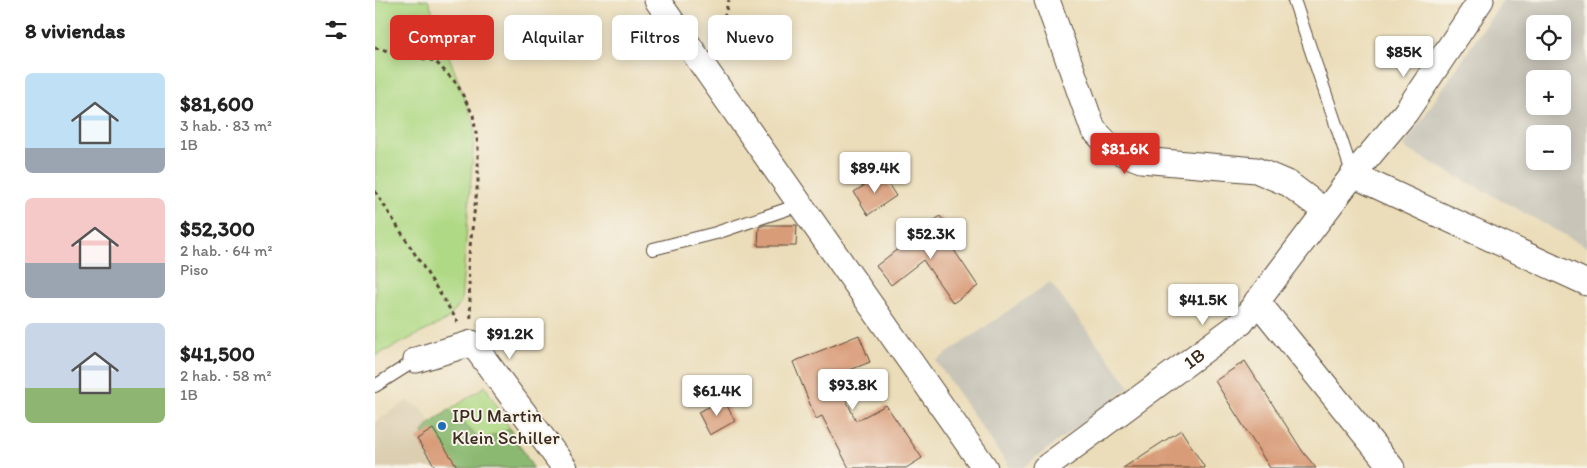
<!DOCTYPE html>
<html lang="es">
<head>
<meta charset="utf-8">
<style>
  body { margin:0; font-family:Itim,sans-serif; background:#f2f2f2; color:#222; height:100vh; display:flex; flex-direction:column; font-size:19px; white-space:nowrap }
  * { box-sizing:border-box; margin:0 }
  p { font-size:16px; color:#767676 }
  .icon { flex:none; width:28px; height:28px; fill:none; stroke:currentColor; stroke-width:2; stroke-linecap:round; stroke-linejoin:round }
  .map { position:relative; flex:1; overflow:hidden }
  .details { display:flex; flex-direction:column; background:#fff; width:375px }
  .details>* { flex:none }
  .hud { position:absolute; left:15px; top:15px; width:475px; height:45px; display:flex; gap:10px }
  .fabs { position:absolute; left:1151px; top:15px; display:grid; gap:10px }
  .fabs a { display:grid; place-items:center; width:45px; height:45px; border-radius:8px; background:#fff; box-shadow:0 2px 12px #0003; font-size:25px }
  .price { position:absolute; translate:-50% -42px; padding:0 11px; border-radius:5px; background:#fff; color:#222; font-size:16px; line-height:32px; filter:drop-shadow(0 1px 2px #0008) }
  .price::after { content:''; position:absolute; left:50%; top:30px; width:15px; height:11px; margin-left:-8px; background:inherit; clip-path:polygon(0 0,100% 0,50% 100%) }
  .price.current { background:#d93025; color:#fff }
  ul { padding:0; list-style:none }
  li { display:flex; align-items:center; gap:15px; height:125px; padding:0 25px }
  li span { display:grid; place-items:center; flex:none; width:140px; height:100px; border-radius:8px; color:#555 }
  li>.icon { margin-inline-start:auto }
  span .icon { width:60px; height:60px; fill:#fffc; stroke-width:1 }
  li b { font-size:21px }
  h2 { display:flex; justify-content:space-between; align-items:center; height:60px; padding:0 25px; font-size:21px }
  .pill { padding:0 18px; border-radius:8px; background:#fff; box-shadow:0 2px 12px #0003; font-size:18px; line-height:45px }
  .pill.current { background:#d93025; color:#fff }
  main { display:flex; flex:1; min-height:0 }
  .map>svg:first-child { display:block }
  .built { fill:#dccfb1 }
  .industrial { fill:#c8c4b8; fill-rule:evenodd }
  .green { fill:#afd984; stroke:#758251 }
  .forest { fill:#8bb972; stroke:#637248 }
  .building { fill:#d99c79 }
  .lines { fill:none; stroke-linecap:round; stroke-linejoin:round }
  .lane-casing { stroke:#554535; stroke-width:14 }
  .street-casing { stroke:#554535; stroke-width:27 }
  .path { stroke:#554535; stroke-width:3; stroke-dasharray:4 4; stroke-linecap:butt }
  .lane { stroke:#fff; stroke-width:12 }
  .street { stroke:#fff; stroke-width:25 }
  .poi-dot { fill:#1f6fb2; stroke:#f7f3e8; stroke-width:2 }
  .labels { text-anchor:middle; dominant-baseline:central; stroke-width:4; stroke-linejoin:round; paint-order:stroke }
  .street-label { font-size:19px; fill:#3b2a1e; stroke:#f7f3e8 }
  .poi-label { font-size:19px; fill:#3b2a1e; stroke:#f7f3e8; text-anchor:start }
</style>
</head>
<body>
<main>
<section class="details">
<h2>8 viviendas<svg class="icon" aria-label="filters" viewBox="0 0 24 24"><path d="M4 7h16M4 17h16"/><circle cx="9" cy="7" r="2"/><circle cx="15" cy="17" r="2"/></svg></h2>
<ul>
<li><span style="background:linear-gradient(#bfe0f5 75%,#9aa5b1 0)"><svg class="icon" aria-label="home" viewBox="0 0 24 24"><path d="M3 11l9-7 9 7M6 9v11h12V9"/></svg></span><div><b>$81,600</b><p>3 hab. · 83 m²</p><p>1B</p></div></li>
<li><span style="background:linear-gradient(#f6c9c9 65%,#9aa5b1 0)"><svg class="icon" aria-label="home" viewBox="0 0 24 24"><path d="M3 11l9-7 9 7M6 9v11h12V9"/></svg></span><div><b>$52,300</b><p>2 hab. · 64 m²</p><p>Piso</p></div></li>
<li><span style="background:linear-gradient(#c9d6e8 65%,#8fb573 0)"><svg class="icon" aria-label="home" viewBox="0 0 24 24"><path d="M3 11l9-7 9 7M6 9v11h12V9"/></svg></span><div><b>$41,500</b><p>2 hab. · 58 m²</p><p>1B</p></div></li>
</ul>
</section>
<div class="map">
<svg width="1212" height="468" viewBox="0 0 1212 468">
  <rect width="100%" height="100%" fill="#f7f3e8"/>
  <filter id="ink" filterUnits="userSpaceOnUse"><feTurbulence type="fractalNoise" baseFrequency=".02" numOctaves="2"/><feDisplacementMap in="SourceGraphic" scale="10" xChannelSelector="R" yChannelSelector="G"/><feConvolveMatrix kernelMatrix="1 2 1 2 8 2 1 2 1" color-interpolation-filters="sRGB"/></filter>
  <filter id="wash" filterUnits="userSpaceOnUse"><feTurbulence type="fractalNoise" baseFrequency=".0096" numOctaves="4" result="noise"/><feDisplacementMap in="SourceGraphic" scale="20" xChannelSelector="R" yChannelSelector="G"/><feGaussianBlur stdDeviation="1.12" result="paint"/><feColorMatrix in="noise" values="0 0 0 0 0 0 0 0 0 0 0 0 0 0 0 0 0 1.4 0 .05"/><feComposite in="paint" operator="in"/></filter>
  <g filter="url(#wash)">
    <rect width="100%" height="100%" fill="#ebddb9"/>
    <path class="built" d="M110 386 158 468H0V422L32 401 46 408 56 423Z"/>
    <path class="industrial" d="M1128 0H1212V247L1028 147ZM1160 24H1188V51H1160ZM1160 79H1188V106H1160ZM1160 134H1188V161H1160Z
      M675 282 755 387 647 468H635L561 361Z"/>
    <path class="green" d="M0 0H53L100 126 86 303 72 320 0 356Z
      M110 386 158 468H82L56 423Z"/>
    <path class="forest" d="M74 410 106 440 135 429 158 468H75L57 448 48 432 56 423Z"/>
    <g id="blocks">
      <path class="building" d="M507 174 521 196 493 215 479 192Z
        M565 216 580 236 573 241 603 286 578 303 548 260 516 285 501 266Z
        M390 225H422L421 246H383L384 227Z
        M484 335 495 362 460 376 481 421 511 405 547 458 531 468H474L447 416 441 419 418 362Z
        M870 361 928 452 941 468H895L840 381Z
        M349 400 360 421 335 435 323 412Z
        M58 429 83 468H61L42 439Z
        M806 430 830 468H748Z"/>
    </g>
  </g>
  <g filter="url(#ink)">
    <use href="#blocks" fill-opacity="0" stroke="#554535" stroke-width="1"/>
    <g class="lines">
      <defs>
        <path id="lane" d="M919 0 978 175
          M278 249 341 233 427 204
          M0 386 41 360"/>
        <g id="street">
          <path d="M282 0 610 468"/>
          <path d="M672 0 718 129 737 149 766 160 881 170 914 184 950 211"/>
          <path d="M978 175 1212 283"/>
          <path d="M882 301 1017 468"/>
          <path d="M41 360 97 343 190 468"/>
          <path id="s1" d="M670 468 866 323 978 175 1031 112 1106 0"/>
        </g>
      </defs>
      <use href="#lane" class="lane-casing"/>
      <use href="#street" class="street-casing"/>
      <path class="path" d="M335 37 348 20 354 0
        M0 48 60 61 82 84 98 115 103 145V181L93 263 96 320
        M0 191 83 322"/>
      <use href="#lane" class="lane"/>
      <use href="#street" class="street"/>
    </g>
  </g>
  <circle class="poi-dot" cx="67" cy="426" r="5"/>
  <g class="labels">
    <g class="street-label">
      <text stroke="none"><textPath href="#s1" startOffset="185">1B</textPath></text>
    </g>
    <g class="poi-label">
      <text x="77" y="415">IPU Martin<tspan x="77" dy="22">Klein Schiller</tspan></text>
    </g>
  </g>
</svg>
<div class="fabs">
<a><svg class="icon" aria-label="locate" viewBox="0 0 24 24"><circle cx="12" cy="12" r="6"/><path d="M12 2v4M12 18v4M2 12h4M18 12h4"/></svg></a>
<a>+</a>
<a>−</a>
</div>
<b class="price" style="left:1029px;top:78px">$85K</b>
<b class="price current" style="left:750px;top:175px">$81.6K</b>
<b class="price" style="left:500px;top:194px">$89.4K</b>
<b class="price" style="left:556px;top:260px">$52.3K</b>
<b class="price" style="left:828px;top:326px">$41.5K</b>
<b class="price" style="left:135px;top:360px">$91.2K</b>
<b class="price" style="left:478px;top:411px">$93.8K</b>
<b class="price" style="left:342px;top:417px">$61.4K</b>
<div class="hud">
<a class="pill current">Comprar</a>
<a class="pill">Alquilar</a>
<a class="pill">Filtros</a>
<a class="pill">Nuevo</a>
</div>
</div>
</main>
</body>
</html>
